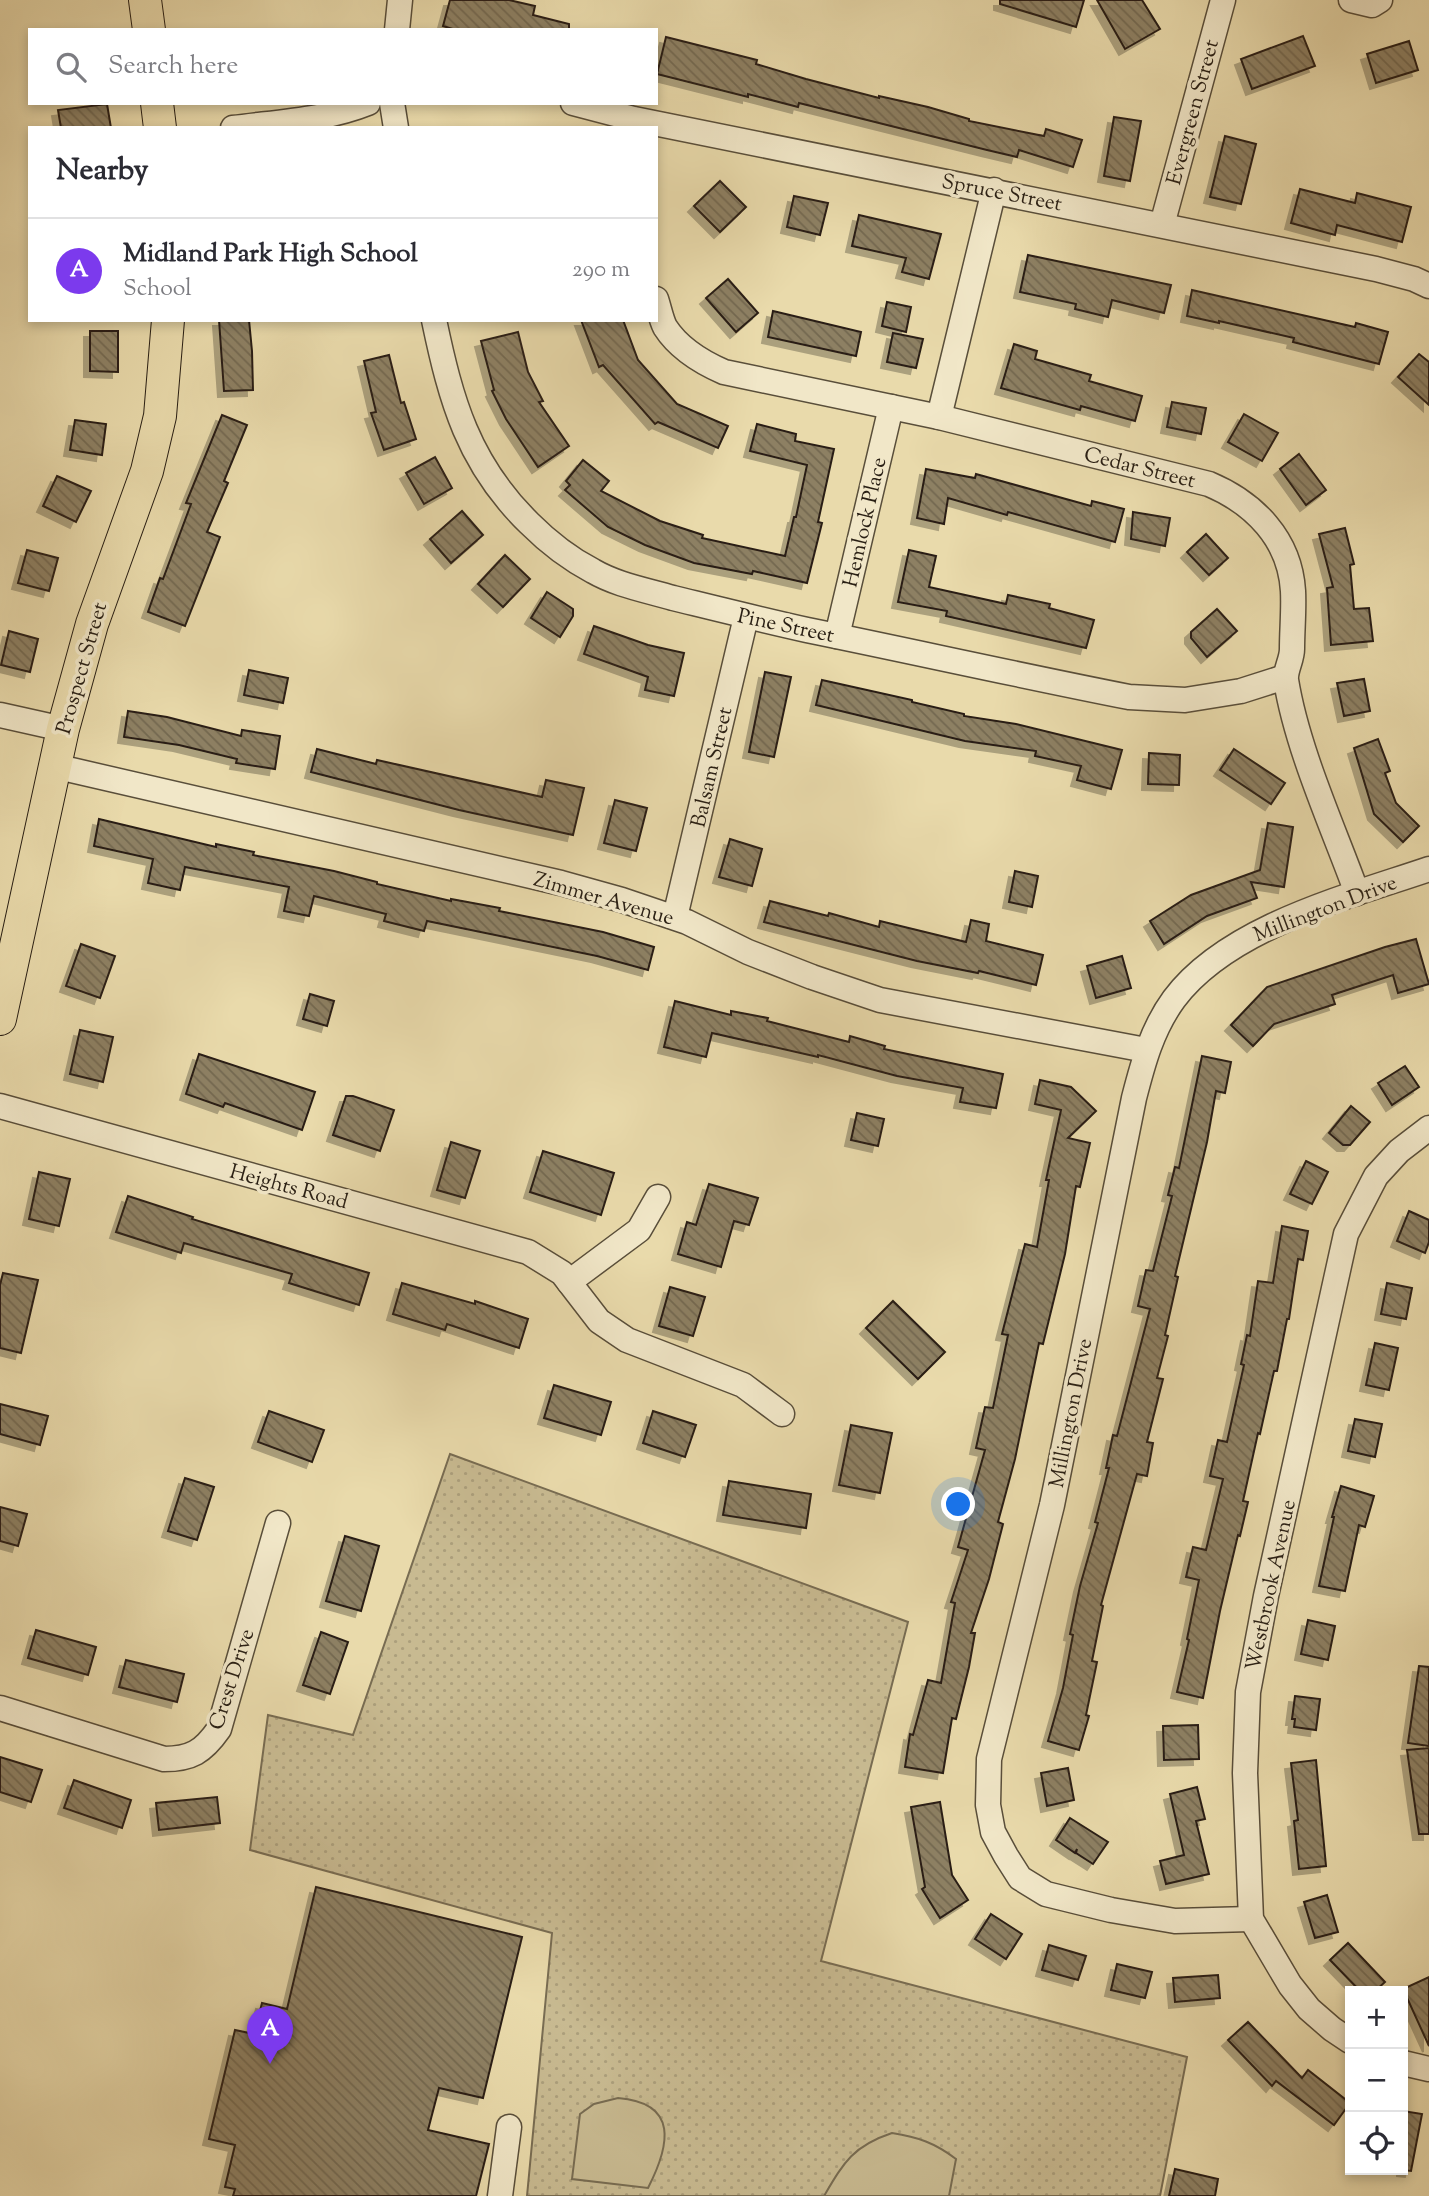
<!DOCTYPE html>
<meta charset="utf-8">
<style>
body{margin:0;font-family:"Sorts Mill Goudy",serif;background:#f2f2f3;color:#2b2b33}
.controls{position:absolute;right:21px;bottom:21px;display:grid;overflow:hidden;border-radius:0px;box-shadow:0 4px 10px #0003}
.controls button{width:63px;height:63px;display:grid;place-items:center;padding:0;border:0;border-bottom:2px solid #e1e1e2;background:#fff;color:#2b2b33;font:35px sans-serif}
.you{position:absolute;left:959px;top:1505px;width:24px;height:24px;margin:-18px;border:5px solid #fff;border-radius:50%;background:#1a73e8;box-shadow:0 0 0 10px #1a73e833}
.badge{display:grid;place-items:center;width:46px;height:46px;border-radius:50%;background:#7c3aed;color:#fff;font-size:23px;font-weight:700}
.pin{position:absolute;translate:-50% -58px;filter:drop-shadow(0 2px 4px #0008)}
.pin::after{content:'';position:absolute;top:37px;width:24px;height:21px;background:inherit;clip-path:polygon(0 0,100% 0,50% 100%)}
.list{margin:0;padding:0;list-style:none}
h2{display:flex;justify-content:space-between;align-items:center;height:91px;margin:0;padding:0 28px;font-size:30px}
h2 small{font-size:23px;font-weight:400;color:#7c7c81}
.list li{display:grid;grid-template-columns:46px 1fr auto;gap:21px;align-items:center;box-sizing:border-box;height:105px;padding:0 28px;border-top:2px solid #e1e1e2}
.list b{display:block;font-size:26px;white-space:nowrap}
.list p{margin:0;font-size:23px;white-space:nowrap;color:#7c7c81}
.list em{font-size:23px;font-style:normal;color:#7c7c81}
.icon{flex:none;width:38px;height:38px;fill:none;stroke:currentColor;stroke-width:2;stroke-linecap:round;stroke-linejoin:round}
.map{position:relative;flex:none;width:1429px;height:2196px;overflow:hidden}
.search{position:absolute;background:#fff;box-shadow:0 4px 10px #0003;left:28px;top:28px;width:630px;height:77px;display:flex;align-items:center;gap:18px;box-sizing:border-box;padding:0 24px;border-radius:0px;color:#7c7c81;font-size:26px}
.panel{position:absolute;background:#fff;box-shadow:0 4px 10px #0003;left:28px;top:126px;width:630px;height:196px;border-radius:0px}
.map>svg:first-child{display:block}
.grass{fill:url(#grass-dots);stroke:#786c52;stroke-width:2}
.pitch{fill:#c8ba91;stroke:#786c52;stroke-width:2}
.building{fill:url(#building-back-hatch);stroke:#291f14;stroke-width:2;filter:url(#shadow)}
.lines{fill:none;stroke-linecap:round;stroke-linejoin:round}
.minor-casing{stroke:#594e3a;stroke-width:27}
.major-casing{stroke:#291f14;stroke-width:34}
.minor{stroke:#f1e7c8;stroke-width:24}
.major{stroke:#e9daab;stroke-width:32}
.labels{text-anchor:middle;stroke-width:7;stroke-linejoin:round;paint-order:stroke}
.street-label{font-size:21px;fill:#291f14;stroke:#f1e7c8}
</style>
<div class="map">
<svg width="1429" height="2196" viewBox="0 0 1429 2196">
<defs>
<pattern id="grass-dots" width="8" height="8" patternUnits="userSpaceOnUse" patternTransform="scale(1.75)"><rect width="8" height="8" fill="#c8ba91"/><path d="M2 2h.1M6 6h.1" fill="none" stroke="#ac9f7c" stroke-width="1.8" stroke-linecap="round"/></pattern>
<pattern id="building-back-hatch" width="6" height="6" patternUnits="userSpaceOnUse" patternTransform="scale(1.75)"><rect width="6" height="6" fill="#8d8063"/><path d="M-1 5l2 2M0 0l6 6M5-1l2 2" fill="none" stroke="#736850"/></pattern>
<filter id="shadow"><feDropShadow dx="-6" dy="6" stdDeviation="0" flood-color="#0004"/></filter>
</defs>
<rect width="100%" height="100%" fill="#e9daab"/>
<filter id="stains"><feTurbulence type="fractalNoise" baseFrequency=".00286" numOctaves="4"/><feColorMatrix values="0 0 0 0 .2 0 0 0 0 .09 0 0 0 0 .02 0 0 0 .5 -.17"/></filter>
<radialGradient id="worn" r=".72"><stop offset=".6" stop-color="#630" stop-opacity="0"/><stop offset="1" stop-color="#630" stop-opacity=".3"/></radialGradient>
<path class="grass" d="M450,1454l458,168 -87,339 366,96 -27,139h-633l25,-263 -302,-83 18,-135 85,20z"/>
<g class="pitch">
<path d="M618,2098c61,5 52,47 30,90l-76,-9 8,-65 14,-10z"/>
<path d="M892,2133c26,4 43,10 64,26l-7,37h-125c20,-34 29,-50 68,-63z"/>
</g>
<g class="building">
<path d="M450,0h59l26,6 -2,9 36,9v6h-113l-13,-4z"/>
<path d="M1000,0h84l-8,27 -76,-23z"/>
<path d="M1097,0h45l18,29 -35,20z"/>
<path d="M1303,36l12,30 -63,23 -11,-30z"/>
<path d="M666,37l91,23 -1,4 50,15 73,19v-2l49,11 41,12v2l75,15 2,-7 36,11 -9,27 -54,-17 -2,7 -30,-7 -188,-47 -1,4 -50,-13v3l-91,-23z"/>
<path d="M1409,41l9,29 -42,13 -9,-29z"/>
<path d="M107,104l4,24h-50l-3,-18z"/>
<path d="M1114,117l27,4 -11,60 -26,-5z"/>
<path d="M1225,136l31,8 -15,60 -31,-7z"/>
<path d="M720,181l26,26 -26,25 -26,-26z"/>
<path d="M1300,189l55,14 2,-10 54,14 -9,35 -65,-17 -2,10 -44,-12z"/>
<path d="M794,196l34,7 -8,32 -33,-8z"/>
<path d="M859,215l82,19 -12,45 -27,-7 4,-14 -54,-12z"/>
<path d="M1028,255l143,30 -7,28 -52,-13 -4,17 -33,-8 1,-5 -56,-12z"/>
<path d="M728,279l30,34 -22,19 -30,-34z"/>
<path d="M1192,290l163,37 1,-4 32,9 -9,32 -86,-22 1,-4 -75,-17v2l-32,-7z"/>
<path d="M887,302l24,5 -5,25 -24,-6z"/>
<path d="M773,311l88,21 -5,24 -88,-19z"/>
<path d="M219,320h30l3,31 1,39 -29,1z"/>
<path d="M581,320h42l15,40 39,44 51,22 -10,22 -60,-26 -3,2 -52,-59 -4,2z"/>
<path d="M90,331h28v41l-28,-1z"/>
<path d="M518,332l10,40 15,29 -4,1 30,44 -31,21 -32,-48 -14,-28 2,-1 -13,-49z"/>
<path d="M893,333l30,6 -7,29 -29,-6z"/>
<path d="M1014,344l23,7 -2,8 56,16 -2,6 53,15 -7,25 -54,-15 -1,4 -79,-22z"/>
<path d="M1419,354l10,8v43l-31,-28z"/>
<path d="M389,355l12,48 3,-1 12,37 -32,11 -13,-37 5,-1 -12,-51z"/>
<path d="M1172,402l34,6 -5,26 -34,-7z"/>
<path d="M1244,414l34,19 -16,28 -34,-19z"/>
<path d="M222,415l25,10 -23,56 4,2 -21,49 13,5 -35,89 -37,-14 12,-34 3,1 28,-75 -5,-1z"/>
<path d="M75,420l31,4 -4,31 -32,-5z"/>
<path d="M757,424l39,10 -1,7 39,8 -16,73 4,1 -15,60 -54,-12 -1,3 -58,-11 -49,-18 -37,-18 -43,-37 5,-5 -4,-4 17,-21 26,21 -8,10 59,30 43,14 -1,3 83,18 9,-39h2l11,-52 -57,-14z"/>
<path d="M1299,454l27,36 -20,15 -26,-36z"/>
<path d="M435,457l17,31 -28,16 -18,-31z"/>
<path d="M926,469l49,9 1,-4 115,32 1,-5 32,8 -9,33 -107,-30 -1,3 -59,-17 -4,26 -27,-6z"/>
<path d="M57,476l34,15 -15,31 -33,-16z"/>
<path d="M462,511l21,24 -32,28 -21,-24z"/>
<path d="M1133,512l37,6 -5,28 -34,-7z"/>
<path d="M1345,528l9,36 -4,1 4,44 15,-1 4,33 -42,4 -4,-57 6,-1 -14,-53z"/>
<path d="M1206,534l22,24 -19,17 -22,-23z"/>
<path d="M27,550l31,8 -9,33 -31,-8z"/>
<path d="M909,550l27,6 -7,31 77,17 2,-9 42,9 -1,4 45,12 -8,28 -140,-32 1,-5 -49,-9z"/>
<path d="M505,555l25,24 -27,28 -25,-23z"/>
<path d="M547,592l26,17v7l-13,21 -29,-19z"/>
<path d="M1217,609l20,22 -30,26 -16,-19v-6z"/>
<path d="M594,626l54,19 36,8 -10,43 -29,-6 3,-13 -64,-23z"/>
<path d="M9,631l29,8 -8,33 -29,-7z"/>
<path d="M249,670l39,8 -5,25 -39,-8z"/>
<path d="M765,672l26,5 -17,80 -25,-5z"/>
<path d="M1364,679l6,32 -26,5 -7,-33z"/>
<path d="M822,680l90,20v2l52,12v2l52,8 106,26 -11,39 -34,-9 4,-14 -46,-10 1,-5 -71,-10 -149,-36z"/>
<path d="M128,711l39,6 74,19 1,-6 38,6 -5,33 -39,-6 1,-4 -58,-14 -55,-8z"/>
<path d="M1378,739l12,32 -5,2 11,30 23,23 -16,16 -29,-28 -20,-66z"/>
<path d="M317,749l59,15 1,-4 165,37 4,-17 38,8 -11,47 -114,-25 -148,-38z"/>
<path d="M1234,749l51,34 -14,21 -51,-34z"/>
<path d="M1149,753l31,2 -1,30 -31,-1z"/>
<path d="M615,800l32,8 -11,43 -32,-8z"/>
<path d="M99,819l117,28v-3l38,8 -1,3 81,16 43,11v2l74,17v-2l49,9 -1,3 104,21 51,15 -6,23 -51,-14 -170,-35 -3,10 -40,-10 2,-7 -72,-18 -5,20 -25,-5 5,-24 -104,-20 -5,23 -32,-7 5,-24 -59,-13z"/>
<path d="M1268,823l25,4 -9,60 -33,-5 6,16 -50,18 -43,28 -14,-23 41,-26 69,-25z"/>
<path d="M730,839l32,10 -10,37 -33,-9z"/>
<path d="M1015,871l23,5 -6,31 -23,-5z"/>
<path d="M770,901l58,15 1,-3 50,14 1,-6 86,21 5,-22 18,4 -3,17 57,14 -7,30 -57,-14 -1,2 -61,-12 -153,-39z"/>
<path d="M1416,939l13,45 -31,9 -5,-18 -61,20 3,9 -61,20 -21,22 -22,-21 36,-38 118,-40z"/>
<path d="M81,944l34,12 -15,42 -34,-12z"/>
<path d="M1122,956l9,32 -35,10 -9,-32z"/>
<path d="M310,994l24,7 -7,25 -24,-7z"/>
<path d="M675,1001l56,14v-4l37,7 -1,3 82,21 1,-6 35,10 -1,3 119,25 -7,34 -36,-6 3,-14 -66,-12 -79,-21v2l-106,-24 -6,24 -42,-10z"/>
<path d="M80,1030l33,7 -10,45 -33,-8z"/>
<path d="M199,1054l116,38 -13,38 -77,-27 -2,4 -37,-13z"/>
<path d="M1202,1056l29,6 -6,31 -9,-2 -9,51 -32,134 3,1 -13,58 3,1 -11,42 6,1 -16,63 6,1 -6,33 -10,-2 -36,131 2,1 -11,55 5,1 -11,53 3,1 -10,34 -31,-9 15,-53 10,-53 -3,-1 10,-48 18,-63 -3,-1 14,-54h-3l7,-33 4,1 33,-127 -12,-3 8,-36 7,1 19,-75 -4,-1 7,-28 4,1z"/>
<path d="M1405,1066l14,21 -27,18 -14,-22z"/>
<path d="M1040,1080l31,7 25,24 -28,27 22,5 -10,44 -4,-1 -11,68 -22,90 -4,-1 -24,116 -17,63 5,2 -14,55 -18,54h4l-6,34 -13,52 -4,-1 -9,55 -38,-6 5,-33 3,1 15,-55 13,3 14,-80 -4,-1 17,-52 -10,-3 27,-97 -9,-2 9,-41 8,1 15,-73 -6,-1 23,-90 12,3 12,-67h-3l15,-70 -26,-6z"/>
<path d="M346,1096h7l41,14 -14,41 -47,-16z"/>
<path d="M1351,1106l19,16 -20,23h-7l-14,-12z"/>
<path d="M857,1113l27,6 -6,27 -27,-6z"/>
<path d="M451,1142l29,9 -15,47 -28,-8z"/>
<path d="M543,1151l71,22 -13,42 -71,-23z"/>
<path d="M1306,1161l22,11 -16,32 -22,-10z"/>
<path d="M39,1172l31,7 -11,47 -30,-7z"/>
<path d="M709,1184l49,14 -9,27 -15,-4 -13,46 -43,-13 9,-32 9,3z"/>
<path d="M128,1196l65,21 -1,2 177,54 -10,32 -70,-22 3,-9 -108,-31 -3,10 -65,-21z"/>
<path d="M1409,1211l20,9v22l-4,11 -28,-12z"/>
<path d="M1282,1226l26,5 -5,29 -5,-1 -9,60h-2l-10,52h-3l-14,63 -2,-1 -15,68 5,1 -8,34 -2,-1 -18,76 -17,87 -26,-6 12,-52 -2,-1 12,-59 -13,-3 7,-30 13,3 17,-71 -13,-3 8,-36 9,2 17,-77 -3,-1 6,-29 3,1 8,-55 15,2z"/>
<path d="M3,1273l35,7 -17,73 -21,-5v-63z"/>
<path d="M402,1283l73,21v-3l53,18 -9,29 -72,-24 -2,6 -52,-16z"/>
<path d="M1387,1283l25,5 -6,31 -25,-5z"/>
<path d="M670,1287l35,10 -12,39 -34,-10z"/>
<path d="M893,1301l52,51 -27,27 -52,-51z"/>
<path d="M1375,1343l23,5 -9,42 -23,-5z"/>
<path d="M554,1385l57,17 -10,33 -57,-17z"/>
<path d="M0,1404l48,12 -8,29 -40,-11z"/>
<path d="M269,1411l55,19 -12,32 -54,-20z"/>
<path d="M653,1411l43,14 -11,32 -42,-14z"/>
<path d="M1355,1419l27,5 -7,33 -27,-6z"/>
<path d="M851,1425l41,8 -12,60 -41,-8z"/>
<path d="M185,1478l29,9 -17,53 -29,-9z"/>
<path d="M729,1481l82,13 -5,34 -83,-13z"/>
<path d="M1341,1486l33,10 -9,31 -6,-2 -14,66 -26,-5 15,-69h-2z"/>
<path d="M0,1507l27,7 -9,32 -18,-5z"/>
<path d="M345,1536l34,10 -18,65 -35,-10z"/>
<path d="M1308,1620l27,6 -7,34 -27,-6z"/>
<path d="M36,1630l60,17 -8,28 -60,-17z"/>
<path d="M321,1632l27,10 -18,52 -27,-9z"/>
<path d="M126,1660l58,14 -7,28 -58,-15z"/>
<path d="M1419,1666l10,1v79l-21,-3z"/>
<path d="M1295,1696l25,3 -4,31 -22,-3 1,-8h-3z"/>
<path d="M1198,1725l1,34 -35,1 -1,-34z"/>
<path d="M1429,1748v86h-10l-12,-84z"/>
<path d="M0,1757l42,13 -11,32 -31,-10z"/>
<path d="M1316,1760l10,106 -27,3 -5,-48 4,-1 -7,-57z"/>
<path d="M1068,1768l6,32 -27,6 -6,-33z"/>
<path d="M74,1780l57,20 -9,28 -58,-20z"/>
<path d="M1197,1787l8,32 -9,2 13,53 -43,10 -6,-23 24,-6 -14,-61z"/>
<path d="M217,1797l3,26 -61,7 -3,-27z"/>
<path d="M940,1802l12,73 16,25 -28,18 -18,-29 3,-2 -14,-80z"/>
<path d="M1070,1818l38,24 -15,22 -17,-11 1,-4 -2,4 -19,-13z"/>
<path d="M316,1887l206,50 -39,161 -44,-10 -11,42 61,14 -13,52h-243l2,-7 -10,-2 10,-42 -26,-6 26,-109 19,4 8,-31 25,6z"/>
<path d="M1327,1895l11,37 -23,6 -11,-36z"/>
<path d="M991,1914l31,20 -16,25 -31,-20z"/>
<path d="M1348,1943l37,39 -10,9h-15l-30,-31z"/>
<path d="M1049,1945l37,11 -8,24 -36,-10z"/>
<path d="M1117,1964l35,8 -7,26 -34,-8z"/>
<path d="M1218,1975l2,23 -45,4 -2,-24z"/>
<path d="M1429,1977v69l-26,-57z"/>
<path d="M1248,2022l54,56 6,-8 42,33 -16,22 -58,-44 -4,5 -44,-46z"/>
<path d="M1403,2111l19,3 -11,57 -8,-1z"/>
<path d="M1175,2169l43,10 -3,17h-46z"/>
</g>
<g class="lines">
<defs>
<g id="minor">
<path d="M1351,0l21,5 8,-5"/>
<path d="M397,30l3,-30"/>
<path d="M392,103l4,25"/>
<path d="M573,103l61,16 742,150 38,10 15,7"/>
<path d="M233,128c45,-6 93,-8 135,-25"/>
<path d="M1162,225l61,-225"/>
<path d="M656,299c3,9 5,20 9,28 14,22 36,35 59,45l215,45 270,67c45,19 81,55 84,107 1,19 -1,39 -1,58 0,11 -7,21 -6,31 11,69 47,147 71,213"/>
<path d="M434,320c17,81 34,143 95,203 19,19 41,36 64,48 24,14 53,19 80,27 45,11 89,22 134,32 108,22 215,46 322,67l56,3 56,-9 44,-14"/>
<path d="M939,417l55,-227"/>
<path d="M837,636l54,-229"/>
<path d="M0,715l63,14"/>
<path d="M54,766l507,117 61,17 65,22 61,30 64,25 68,23 266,50"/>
<path d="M675,917l71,-300"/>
<path d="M0,1106l528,146 34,21 37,48 28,19 116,45 39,29"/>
<path d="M569,1282l70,-52 19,-33"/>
<path d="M0,1708l164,51c27,0 39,-7 55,-30l59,-206"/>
<path d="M1251,1919l-76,2 -64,-11 -65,-16 -26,-16 -14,-22 -13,-24 -5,-27 1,-46 63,-254 82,-407c9,-35 18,-69 40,-99 54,-72 173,-102 255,-130"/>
<path d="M1350,2041l-18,-12 -23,-20 -19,-24 -39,-66 -6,-146 3,-81 18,-96 80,-362 30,-58 23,-25 30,-23"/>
<path d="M1403,2063l26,6"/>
<path d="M500,2196l9,-69"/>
</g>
<g id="major">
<path d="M145,0l4,30"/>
<path d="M157,103l3,25"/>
<path d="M0,1019l63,-290 29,-105 55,-153 13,-55 8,-96"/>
</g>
</defs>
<use href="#minor" class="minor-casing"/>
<use href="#major" class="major-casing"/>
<use href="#minor" class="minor"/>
<use href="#major" class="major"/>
</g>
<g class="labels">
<g class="street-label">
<text transform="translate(1192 112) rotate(-75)" y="7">Evergreen Street</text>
<text transform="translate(1002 192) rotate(11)" y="7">Spruce Street</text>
<text transform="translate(1140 467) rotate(14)" y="7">Cedar Street</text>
<text transform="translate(864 522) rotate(-77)" y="7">Hemlock Place</text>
<text transform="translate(786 625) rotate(12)" y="7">Pine Street</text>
<text transform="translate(81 668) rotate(-74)" y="7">Prospect Street</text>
<text transform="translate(711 767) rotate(-77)" y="7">Balsam Street</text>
<text transform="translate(604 898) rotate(16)" y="7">Zimmer Avenue</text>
<text transform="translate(1325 908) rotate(-21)" y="7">Millington Drive</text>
<text transform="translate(289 1186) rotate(15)" y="7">Heights Road</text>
<text transform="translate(1070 1413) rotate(-79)" y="7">Millington Drive</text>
<text transform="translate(1270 1585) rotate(-78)" y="7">Westbrook Avenue</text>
<text transform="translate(231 1679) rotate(-72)" y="7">Crest Drive</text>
</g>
</g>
<rect width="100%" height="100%" filter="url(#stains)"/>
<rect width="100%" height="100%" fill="url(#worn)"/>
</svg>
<div class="controls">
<button>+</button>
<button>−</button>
<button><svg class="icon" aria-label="locate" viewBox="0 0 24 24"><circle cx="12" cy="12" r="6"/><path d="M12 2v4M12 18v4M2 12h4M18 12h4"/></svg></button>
</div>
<div class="you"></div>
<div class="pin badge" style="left:270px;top:2064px">A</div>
<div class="search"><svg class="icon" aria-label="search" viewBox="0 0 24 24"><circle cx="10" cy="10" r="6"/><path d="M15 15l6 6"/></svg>Search here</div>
<section class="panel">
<h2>Nearby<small></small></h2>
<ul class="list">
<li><span class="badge">A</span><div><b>Midland Park High School</b><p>School</p></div><em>290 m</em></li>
</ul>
</section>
</div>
